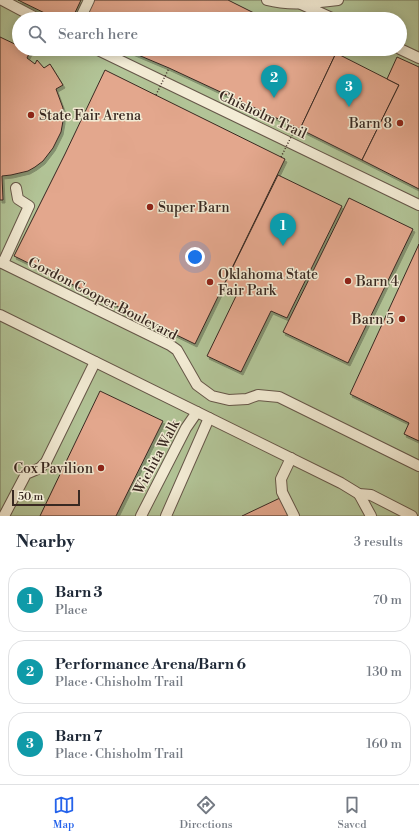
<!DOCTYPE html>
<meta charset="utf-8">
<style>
body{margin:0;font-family:"Libre Bodoni",serif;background:#f6f6f7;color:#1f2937}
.scale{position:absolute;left:12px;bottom:10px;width:68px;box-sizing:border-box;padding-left:4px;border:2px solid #392922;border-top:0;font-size:11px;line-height:14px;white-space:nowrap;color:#392922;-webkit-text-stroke:3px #f3ecd5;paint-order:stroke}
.you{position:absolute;left:195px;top:257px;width:14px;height:14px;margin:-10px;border:3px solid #fff;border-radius:50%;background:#1a73e8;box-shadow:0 0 0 6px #1a73e833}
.badge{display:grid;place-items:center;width:26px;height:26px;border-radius:50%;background:#2563eb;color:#fff;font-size:13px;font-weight:700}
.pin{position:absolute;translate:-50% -33px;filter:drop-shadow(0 1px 2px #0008)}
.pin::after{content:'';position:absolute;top:21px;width:14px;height:12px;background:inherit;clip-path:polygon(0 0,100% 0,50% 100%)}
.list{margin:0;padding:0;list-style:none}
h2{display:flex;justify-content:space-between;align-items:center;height:52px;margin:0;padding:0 16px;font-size:17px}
h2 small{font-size:13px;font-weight:400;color:#747a83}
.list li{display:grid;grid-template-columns:26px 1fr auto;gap:12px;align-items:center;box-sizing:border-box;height:64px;margin:0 8px 8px;padding:0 8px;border:1px solid #e0e1e3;border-radius:16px}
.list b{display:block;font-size:15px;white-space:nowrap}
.list p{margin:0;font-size:13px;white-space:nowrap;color:#747a83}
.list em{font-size:13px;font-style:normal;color:#747a83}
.icon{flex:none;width:22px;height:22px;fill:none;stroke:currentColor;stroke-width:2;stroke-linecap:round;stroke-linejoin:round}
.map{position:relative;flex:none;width:419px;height:516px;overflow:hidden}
.search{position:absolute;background:#fff;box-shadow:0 2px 10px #0003;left:12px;right:12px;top:12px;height:44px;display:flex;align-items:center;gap:10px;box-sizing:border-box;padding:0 14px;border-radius:22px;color:#747a83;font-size:15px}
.sheet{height:268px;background:#fff}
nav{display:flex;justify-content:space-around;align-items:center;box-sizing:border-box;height:56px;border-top:1px solid #e0e1e3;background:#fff;font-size:11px;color:#747a83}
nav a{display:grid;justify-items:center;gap:2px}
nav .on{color:#2563eb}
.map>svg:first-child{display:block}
.green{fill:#b2c497;stroke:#76765c;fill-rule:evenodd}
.building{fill:#e3a78d;stroke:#392922;filter:url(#shadow)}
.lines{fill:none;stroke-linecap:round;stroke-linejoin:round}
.minor-casing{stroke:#665749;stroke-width:12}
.minor{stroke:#f3ecd5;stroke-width:10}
.path-bridge{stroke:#392922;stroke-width:1.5;stroke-dasharray:1 2;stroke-linecap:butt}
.poi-dot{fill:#8f2418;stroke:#f3ecd5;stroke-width:1.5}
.labels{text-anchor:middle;stroke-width:3;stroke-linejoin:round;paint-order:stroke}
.street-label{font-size:14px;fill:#392922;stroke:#f3ecd5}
.poi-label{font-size:14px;fill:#392922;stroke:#f3ecd5;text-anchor:start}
</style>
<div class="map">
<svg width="419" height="516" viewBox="0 0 419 516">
<defs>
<filter id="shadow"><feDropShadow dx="2" dy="3" stdDeviation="0" flood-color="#0004"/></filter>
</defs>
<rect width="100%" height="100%" fill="#ede2bf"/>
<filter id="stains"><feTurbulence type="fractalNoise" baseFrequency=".005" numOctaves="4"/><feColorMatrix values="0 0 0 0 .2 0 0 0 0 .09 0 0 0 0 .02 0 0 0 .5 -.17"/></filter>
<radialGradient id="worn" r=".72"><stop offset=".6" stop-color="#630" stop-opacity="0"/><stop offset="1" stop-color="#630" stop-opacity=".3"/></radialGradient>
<path class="green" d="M0,0h419v516h-419zM19,19h381v30h-381z"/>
<g class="building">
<path d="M18,0h63l-9,19h-15z"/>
<path d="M94,0h134l38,19h-181z"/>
<path d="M0,37l19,9v3h5l6,3 -3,6 8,6 2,-4 7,8 6,-4 13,21 -7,4 7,19v13l-2,11 -8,16 -10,13 -8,6 -7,4 -17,4 -9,1 1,24h-3z"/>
<path d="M124,49h203l9,4 -36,76 -131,-61z"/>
<path d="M336,53l63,32 -37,75 -62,-31z"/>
<path d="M397,57l22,10v122l-57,-29 37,-75 -12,-6z"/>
<path d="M105,70l180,89 -90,185 -181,-88 51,-102z"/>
<path d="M278,175l64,31 -55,112 -16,-7 -30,61 -34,-16 31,-64 -14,-7z"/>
<path d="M349,198l64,31 -65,134 -65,-31z"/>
<path d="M419,244v197l-15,-7 5,-11 -59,-29z"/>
<path d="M100,391l63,30 -47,95h-76z"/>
<path d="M280,498l8,18h-46z"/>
</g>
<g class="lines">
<defs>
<g id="minor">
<path d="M2,0l36,19"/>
<path d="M267,0c22,6 48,3 71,0"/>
<path d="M301,4l33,15"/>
<path d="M80,19l9,-19"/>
<path d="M96,49l323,156"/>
<path d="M400,49l19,9"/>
<path d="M0,262l170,83 7,5 20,35 15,11 17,4 18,-1 11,-4 21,2 140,69"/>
<path d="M3,263l26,-57 -11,-7 -2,-11"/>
<path d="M0,315l341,168 18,11 12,1 41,21"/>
<path d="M291,458l-10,21 1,13 12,24"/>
<path d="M359,494l12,22"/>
<path d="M4,516l22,-42 14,-6 6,-6 49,-100"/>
<path d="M141,516l45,-88 11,-16"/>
<path d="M166,516l43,-98"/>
</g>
</defs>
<use href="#minor" class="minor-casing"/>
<use href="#minor" class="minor"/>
<g class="path-bridge">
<path d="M156,95l13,-27"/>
<path d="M281,157l15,-30"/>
</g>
</g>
<g class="poi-dot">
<circle cx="31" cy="115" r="4"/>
<circle cx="400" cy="123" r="4"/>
<circle cx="150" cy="207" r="4"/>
<circle cx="348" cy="281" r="4"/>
<circle cx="210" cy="282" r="4"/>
<circle cx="402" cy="319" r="4"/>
<circle cx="101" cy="468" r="4"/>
</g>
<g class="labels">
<g class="street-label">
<text transform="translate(263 114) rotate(25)" y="5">Chisholm Trail</text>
<text transform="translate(103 298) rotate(27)" y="5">Gordon Cooper Boulevard</text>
<text transform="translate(156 457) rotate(-62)" y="5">Wichita Walk</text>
</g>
<g class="poi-label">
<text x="39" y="120">State Fair Arena</text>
<text x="392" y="128" text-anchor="end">Barn 8</text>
<text x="158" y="212">Super Barn</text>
<text x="218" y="279">Oklahoma State<tspan x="218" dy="16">Fair Park</tspan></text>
<text x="356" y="286">Barn 4</text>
<text x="394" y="324" text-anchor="end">Barn 5</text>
<text x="93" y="473" text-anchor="end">Cox Pavilion</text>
</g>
</g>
<rect width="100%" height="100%" filter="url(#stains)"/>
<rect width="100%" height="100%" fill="url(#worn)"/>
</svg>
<div class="scale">50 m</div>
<div class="you"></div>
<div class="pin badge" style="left:283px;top:246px;background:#0f9aa8">1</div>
<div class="pin badge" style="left:274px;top:98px;background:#0f9aa8">2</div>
<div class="pin badge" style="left:349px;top:107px;background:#0f9aa8">3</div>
<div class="search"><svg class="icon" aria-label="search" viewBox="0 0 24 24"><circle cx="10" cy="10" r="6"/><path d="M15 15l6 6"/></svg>Search here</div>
</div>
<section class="sheet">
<h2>Nearby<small>3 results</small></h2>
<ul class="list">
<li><span class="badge" style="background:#0f9aa8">1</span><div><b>Barn 3</b><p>Place</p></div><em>70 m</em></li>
<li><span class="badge" style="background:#0f9aa8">2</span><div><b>Performance Arena/Barn 6</b><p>Place · Chisholm Trail</p></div><em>130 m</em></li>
<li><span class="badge" style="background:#0f9aa8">3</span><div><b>Barn 7</b><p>Place · Chisholm Trail</p></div><em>160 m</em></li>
</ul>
</section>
<nav>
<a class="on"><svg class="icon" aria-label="map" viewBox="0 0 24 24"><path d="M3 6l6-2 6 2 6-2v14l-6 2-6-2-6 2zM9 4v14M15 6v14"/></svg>Map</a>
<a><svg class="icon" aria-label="directions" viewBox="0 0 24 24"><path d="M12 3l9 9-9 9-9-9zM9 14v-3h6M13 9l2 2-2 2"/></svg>Directions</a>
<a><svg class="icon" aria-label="saved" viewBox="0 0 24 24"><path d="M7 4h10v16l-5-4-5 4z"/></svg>Saved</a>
</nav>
